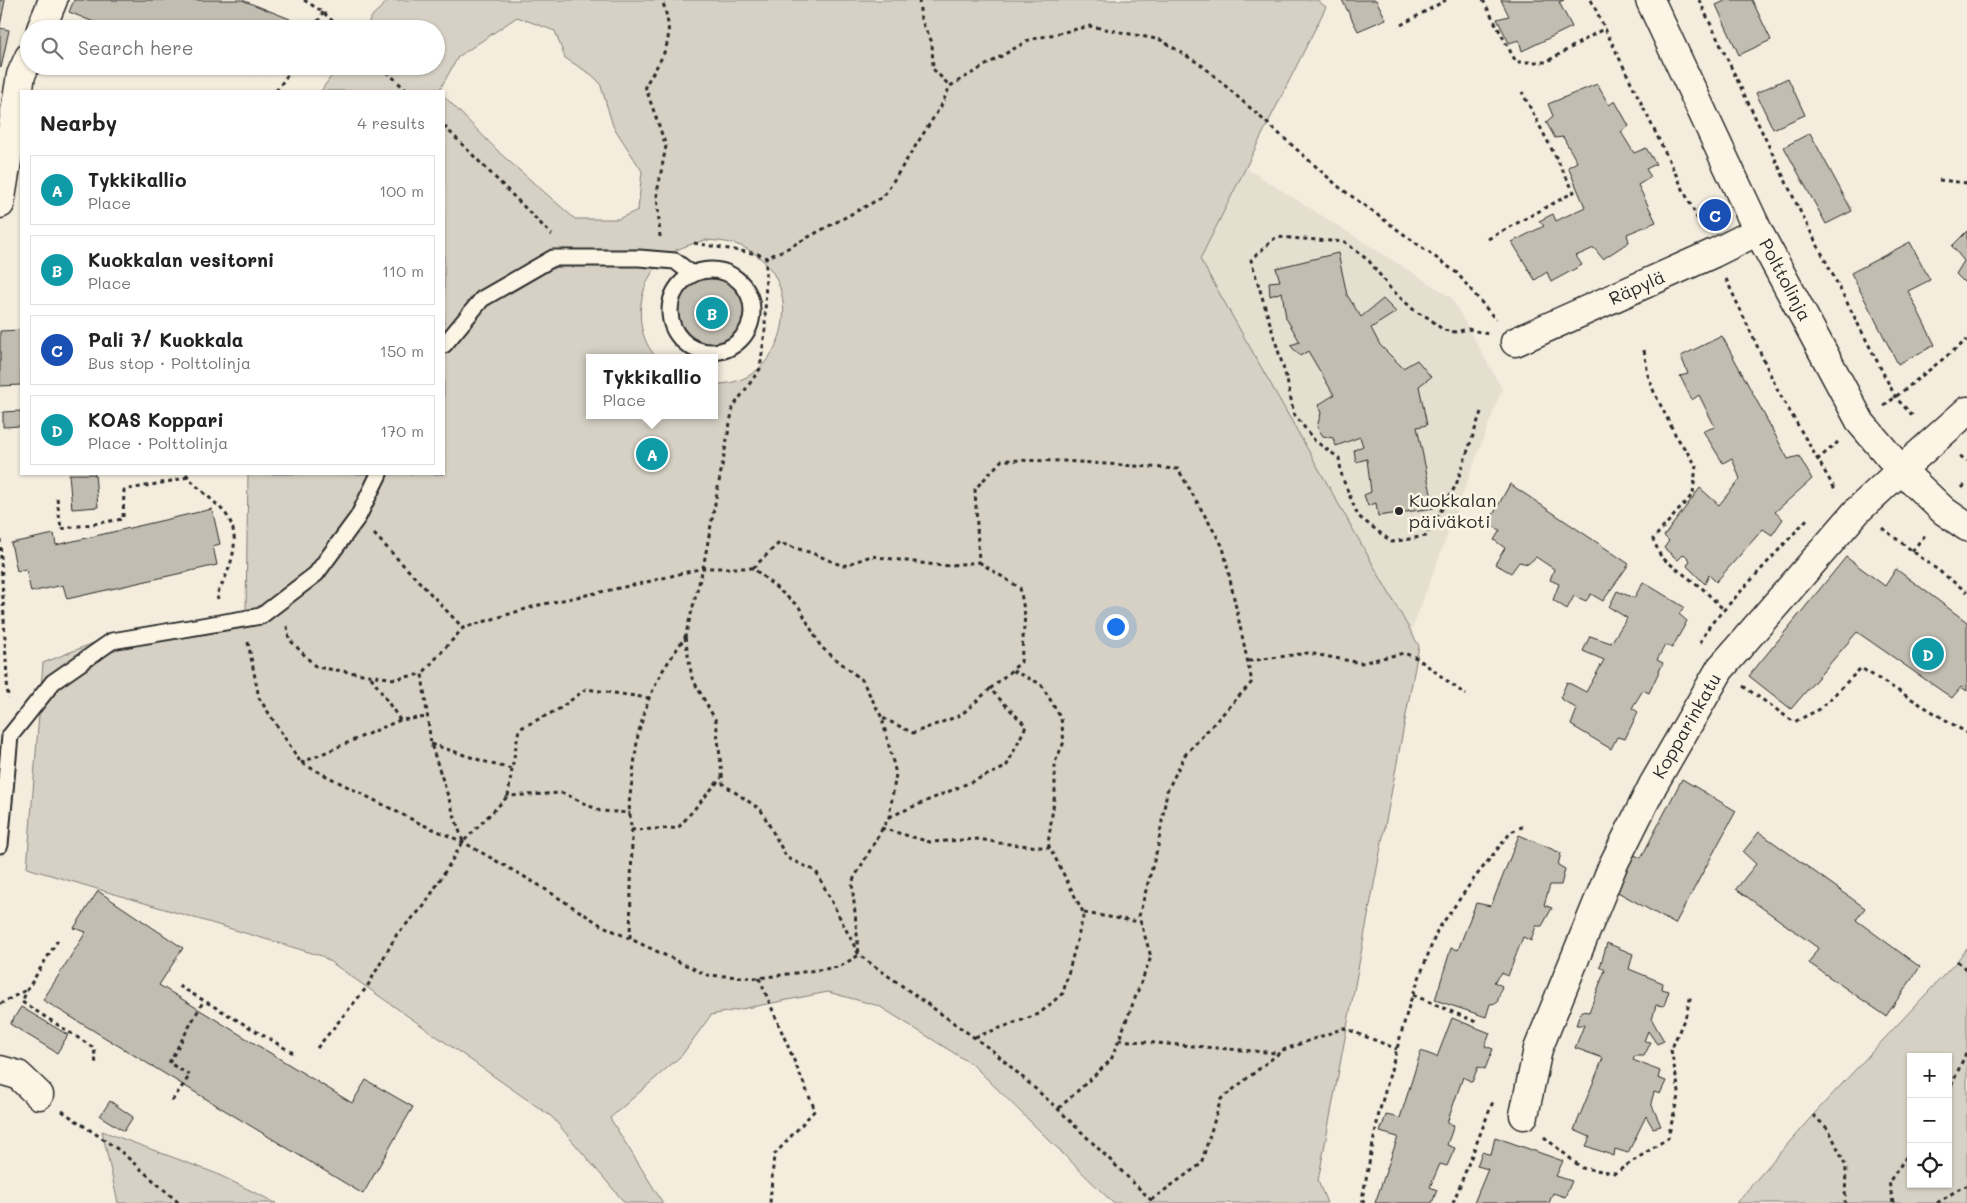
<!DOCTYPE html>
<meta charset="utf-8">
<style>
body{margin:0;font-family:Mali,sans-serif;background:#f2f2f2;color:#222}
.controls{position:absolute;right:15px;bottom:15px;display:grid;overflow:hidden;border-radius:0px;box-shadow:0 1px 4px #0004}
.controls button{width:45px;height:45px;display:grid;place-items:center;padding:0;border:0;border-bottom:1px solid #e0e0e0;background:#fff;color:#222;font:25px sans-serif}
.you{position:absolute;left:1115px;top:626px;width:18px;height:18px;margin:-12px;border:4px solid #fff;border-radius:50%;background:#1a73e8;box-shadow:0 0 0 8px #1a73e833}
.badge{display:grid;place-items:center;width:32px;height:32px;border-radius:50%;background:#0f766e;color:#fff;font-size:16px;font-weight:700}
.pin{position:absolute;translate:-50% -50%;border:2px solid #fff;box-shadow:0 1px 5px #0006}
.popup{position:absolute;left:586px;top:354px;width:132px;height:65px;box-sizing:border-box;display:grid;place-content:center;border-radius:0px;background:#fff;filter:drop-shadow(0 1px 4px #0005);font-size:16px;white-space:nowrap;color:#767676}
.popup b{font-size:19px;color:#222}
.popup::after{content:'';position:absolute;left:50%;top:100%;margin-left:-10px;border:10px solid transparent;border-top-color:#fff}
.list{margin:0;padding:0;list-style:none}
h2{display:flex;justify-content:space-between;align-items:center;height:65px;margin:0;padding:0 20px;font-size:21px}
h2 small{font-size:16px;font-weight:400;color:#767676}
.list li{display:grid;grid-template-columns:32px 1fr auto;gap:15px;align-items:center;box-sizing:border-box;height:70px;margin:0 10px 10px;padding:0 10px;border:1px solid #e0e0e0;border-radius:0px}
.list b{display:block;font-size:19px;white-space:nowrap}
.list p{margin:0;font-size:16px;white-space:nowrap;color:#767676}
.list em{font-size:16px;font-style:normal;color:#767676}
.icon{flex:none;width:28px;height:28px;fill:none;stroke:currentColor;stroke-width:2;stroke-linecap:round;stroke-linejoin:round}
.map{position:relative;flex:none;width:1967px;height:1203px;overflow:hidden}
.search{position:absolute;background:#fff;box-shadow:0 1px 4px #0004;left:20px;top:20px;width:425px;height:55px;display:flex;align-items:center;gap:12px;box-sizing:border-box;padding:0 18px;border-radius:28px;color:#767676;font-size:19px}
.panel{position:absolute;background:#fff;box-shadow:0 1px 4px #0004;left:20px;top:90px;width:425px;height:385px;border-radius:0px}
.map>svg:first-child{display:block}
.built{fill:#e5dfd0}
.green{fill:#d6d1c4;stroke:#807e78;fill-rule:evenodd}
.building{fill:#c2bdb1;stroke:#2b2b2b}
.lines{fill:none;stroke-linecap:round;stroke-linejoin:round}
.lane-casing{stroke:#2b2b2b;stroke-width:19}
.street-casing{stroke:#2b2b2b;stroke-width:31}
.path{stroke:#2b2b2b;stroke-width:3;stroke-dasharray:4 4;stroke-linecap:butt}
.lane{stroke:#fcf5e5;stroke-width:15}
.street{stroke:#fcf5e5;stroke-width:28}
.poi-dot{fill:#2b2b2b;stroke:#fcf5e5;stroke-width:2}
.labels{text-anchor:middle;stroke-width:5;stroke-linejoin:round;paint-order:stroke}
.street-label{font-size:18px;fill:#2b2b2b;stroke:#fcf5e5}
.poi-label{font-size:18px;fill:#2b2b2b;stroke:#fcf5e5;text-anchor:start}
</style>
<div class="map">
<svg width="1967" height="1203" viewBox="0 0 1967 1203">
<rect width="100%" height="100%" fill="#f4edde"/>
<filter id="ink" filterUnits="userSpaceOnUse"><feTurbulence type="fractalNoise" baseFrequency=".02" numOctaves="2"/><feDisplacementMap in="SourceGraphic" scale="10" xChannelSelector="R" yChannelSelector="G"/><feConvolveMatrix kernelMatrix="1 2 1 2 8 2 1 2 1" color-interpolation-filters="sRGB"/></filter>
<g filter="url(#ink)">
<path class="built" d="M1246,168l205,129 51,92 -91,243 -211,-373z"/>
<g class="green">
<path d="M389,0h928l9,7 -126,252 219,387 -101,535 9,22h-214l-140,-138 -94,-59 -51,-14 -117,23 -29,40 -72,63 53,85h-38l-73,-86 -230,-161 -295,-88 16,-205 83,-33 120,-20 2,-136h196v-378l58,59 73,64h43l20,-9 4,-39 -29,-45 -13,-43 -8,-8 -27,-17 -10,-27 -38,-14 -59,40 -19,34h-118l17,-25h98v-37h-72l9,-14zM705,240c16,1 33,2 47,12 57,36 32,134 -37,132l-1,31h-124v-57h67c-25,-26 -20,-71 3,-96 12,-13 29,-17 45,-22z"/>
<path d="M1967,948v255h-231l77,-88 144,-154zM1911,1057h37v127h-37z"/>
<path d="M102,1131l113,42 61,30h-158z"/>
</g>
<g class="building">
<path d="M0,0h5l-5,26z"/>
<path d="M74,0h168l48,19 -4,10h-161l-12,-5 -2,5 -42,-17z"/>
<path d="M1342,0h34l10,19 -28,12z"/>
<path d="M1501,0h63l-5,2 13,25 -50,24 -3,-11 -10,3 -12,-24 12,-3z"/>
<path d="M1727,0h25l19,40 -32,15 -23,-50z"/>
<path d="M0,28l9,2 -8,38 -1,-1z"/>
<path d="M233,66h38l-3,8 -12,-6 -3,6z"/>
<path d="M1788,78l17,37 -32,14 -17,-36z"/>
<path d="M1597,84l12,21 6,-4 14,25 -8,6 13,21 12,-5 10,16 -10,5 5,8 -13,8 18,37 -29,12 2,8 -26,17 -9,-11 -18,8 6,9 -31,17 -4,-10 -12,8 -23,-38 32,-16 -5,-5 14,-7 3,7 29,-14 -17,-40 9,-5 -14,-25 -8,1 -9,-16 7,-6 -5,-12z"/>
<path d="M1810,133l42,78 -26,13 -42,-77z"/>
<path d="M1967,231v54l-11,-11 8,-13 -12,-15z"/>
<path d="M1910,242l20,38 -22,11 27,54 -37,19 -47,-91z"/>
<path d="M1338,253l9,42 14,22 22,-18 13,13 -25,16 9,17 23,23 14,-8 14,17 -12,9 8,39 -10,2 17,81 -56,8 -2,-13 -8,3 -4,-11 7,-3 -4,-33 -11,3 -2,-12 9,-4 -3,-9 -24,9 -3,-8 -10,-2 -6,-9 4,-14 -3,-8 16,-10 -26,-44 -8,5 -10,-11 10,-3 -14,-24 -4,-26 -12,4 -1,-14 11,-1 -4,-13z"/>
<circle cx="712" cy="311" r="34"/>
<path d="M21,330v55l-21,1v-55z"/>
<path d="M1722,336l66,123 11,-3 13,23 -37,33 8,7 -11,16 -9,-6 -47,53 -7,-7 -4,9 -18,-18 3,-6 -6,-6 -6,6 -14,-12 5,-7 -5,-5 36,-48 19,17 21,-26 -8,-21 -9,5 -20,-32 12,-4 -16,-32 -7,5 -12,-24 8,-2 -7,-18z"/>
<path d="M21,411v15l-18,1v-15z"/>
<path d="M69,474h26l3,33 -26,2z"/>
<path d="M1510,484l119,80 -26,37 -12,-7 -5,7 -12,-5 -7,13 -14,-9 6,-16 -9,-4 4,-11 -18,-12 -8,7 -9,-2 -8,11 -16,-9 10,-16 -11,-8 6,-10 -12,-6z"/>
<path d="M212,509l8,35 -7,2 4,19 -150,34 -4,-14 -32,7 -5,-23 -9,2 -6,-28 43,-9 2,11z"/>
<path d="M1846,557l39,29 11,-17 71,53v69l-6,-4 -9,11 -95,-66 -66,77 -42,-33z"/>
<path d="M1643,582l41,25 -5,7 8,7 -15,27 -7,-3 -8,15 6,3 -14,30 -6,-3 -11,18 6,4 -13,27 -8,-2 -6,12 -40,-24 6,-16 -17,-11 7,-16 19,10 18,-32 -21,-9 7,-15 21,7 16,-25 -18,-11 8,-16 17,7z"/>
<path d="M1682,779l54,32 -61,113 -59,-33 16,-37 9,4z"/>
<path d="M1759,832l106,76 -9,12 64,47 -34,49 -77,-53 9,-15 -82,-59 20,-25 -13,-12z"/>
<path d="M1519,835l42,18 -3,12 7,4 -4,16h-11l-6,20 8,3 -10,18h-6l-5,15 -8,-4 -15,39 -6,-3 -8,9 8,4 -5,17 -7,1 -4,13 -51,-17 16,-52 7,2 18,-47 15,3z"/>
<path d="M98,891l85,57 -24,37 193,118 14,-23 47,27 -50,87 -320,-194 43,-68 -12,-4z"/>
<path d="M1607,943l26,11 -4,15 34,14 -1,6 7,2 -5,15 -8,-1 -4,15 12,21 -7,3 -9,-13 -4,10 7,1 -7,14h-9l-2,4 27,11 -2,7 8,3 -6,13 -6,-2 -3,11 10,23 -8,2 -7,-12 -18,37 -13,-4 -1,7 -28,-10 4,-9 -16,-7 29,-72 -28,-10 9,-23h-8l5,-14 8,1 16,-42 -5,-3z"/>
<path d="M21,1007l47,28 -11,18 -47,-29z"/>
<path d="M1452,1018l38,15 -5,13 8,3 -8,20 -7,-2 -6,15 -9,-5 -16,46 7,2 -7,20 8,3 -8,18 -7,-2 -10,23 7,3 -5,13h-57l23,-66 -18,-5 6,-17 14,3 21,-67 16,6z"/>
<path d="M110,1101l23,16 -9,14 -24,-15z"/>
<path d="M1495,1137l68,24 -7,15 16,5 -7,16 -12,-4 -4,10h-75l14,-34 -11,-3 5,-14 9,3z"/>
</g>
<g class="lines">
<defs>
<g id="lane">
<circle cx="711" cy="311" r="41"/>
<path d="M444,345l38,-46 71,-41h86l36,3 17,13"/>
<path d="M0,845l10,-109 43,-54 59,-41 149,-25 55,-42 42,-57 21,-43"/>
</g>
<g id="street">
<path d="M1650,0l108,231 103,192 40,47 43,41 23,16"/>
<path d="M41,29l12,-29"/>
<path d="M0,204l21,-129 8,-18"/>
<path d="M1515,342l199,-89 44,-22"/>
<path d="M0,1070l18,5 21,20"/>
<path d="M1524,1115l14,-66 75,-184 40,-80 67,-116 138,-159 43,-40 66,-59"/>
</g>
</defs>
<use href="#lane" class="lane-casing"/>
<use href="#street" class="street-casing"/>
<g class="path">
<path d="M304,0l19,12 18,17"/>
<path d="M919,0l2,20 11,22 1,27 17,17"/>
<path d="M1483,0l33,62h30l59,-34"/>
<path d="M1591,0l110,226"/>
<path d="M1699,0l101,211 96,187 19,20"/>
<path d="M1401,25l45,-25"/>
<path d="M314,29l9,-17"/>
<path d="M381,66l26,25"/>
<path d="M276,91l18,-25"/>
<path d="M444,126l108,109"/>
<path d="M1939,180l28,3"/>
<path d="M660,237l-3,-44 9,-47 -21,-60c21,-35 31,-45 17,-86"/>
<path d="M1488,239l86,-47 -52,-100"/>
<path d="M694,243l64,11 8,4 22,-10 95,-51 58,-91 9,-20 79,-46 61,-14 71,14 42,26 136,121 118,86 39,47"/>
<path d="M1726,279l52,112 58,100"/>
<path d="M1644,350l4,25 6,17 22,44 20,29 -3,29 -40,45 8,18 42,32 21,21"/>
<path d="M1884,406l83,-66"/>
<path d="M1481,412l-25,73 -30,51 -34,6 -34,-26 -16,-39 -3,-19 -24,-17 -21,-27 -7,-34 -36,-120 25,-23 69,5 24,19 21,27 26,24 13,6 14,12 13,2 12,-3 20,5"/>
<path d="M1960,456l7,5"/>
<path d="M1817,460l21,-18"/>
<path d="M186,474c11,15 27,25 39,39 19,24 5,57 -8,81l1,5"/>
<path d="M1962,488l5,-6"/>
<path d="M57,498l4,31 62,-10 1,-29 43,-8 21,-5"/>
<path d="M1882,528l85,64"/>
<path d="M374,534l89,94"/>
<path d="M0,539l8,160"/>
<path d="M1912,551l14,-17"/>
<path d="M979,562l41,26 5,27 -4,47 -31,27"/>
<path d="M753,568l26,-25 33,10 31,13 28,-10 72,10 36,-4 -4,-73 27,-29 62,1 114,8 45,78 29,135 -67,73 -18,36 -9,55 -19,70 12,41 -40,103 -53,49"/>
<path d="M287,626l2,13 27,28 79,12 27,-5"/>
<path d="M685,637l7,41 24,43 7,63 38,26 26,48 29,13 43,84 134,96 65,58 93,91 1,3"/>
<path d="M248,642l11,56 42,65 118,60 44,19 74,42 64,41 106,50 52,3 80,-11 20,-12 -7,-73 37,-65 7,-43 -14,-56 -20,-38 -41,-33 -22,-40 -46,-39h-50l-60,15 -104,22 -76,23 -41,46 9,70 32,98"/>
<path d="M1700,643l10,-18 98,-107"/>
<path d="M1249,661l59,-8 53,10 43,-10 13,5 49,37"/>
<path d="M371,677l29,43 28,-3"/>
<path d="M1743,686l51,36 26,-13 41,-41 106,65"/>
<path d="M883,718l30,15 48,-18 29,-26 36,37 -20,41 -117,50"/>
<path d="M431,744l61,20 20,5 7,-40 40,-20 27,-20 63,9"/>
<path d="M301,763l99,-43"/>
<path d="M512,769l-4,27 55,-3 37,18 30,2"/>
<path d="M881,828l49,14 49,-3 20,4 51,5"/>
<path d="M631,830l47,-2 43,-50"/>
<path d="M1084,913l56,9"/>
<path d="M630,938l2,-99 -3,-35 9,-70 11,-36 14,-28 22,-33 18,-69 30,-161 27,-38 5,-38 1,-73"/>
<path d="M58,940l-31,50 -5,12 72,46 2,16"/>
<path d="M1957,961l10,9"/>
<path d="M759,978l56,132 -41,45 -4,48"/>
<path d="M179,986l116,68"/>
<path d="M1413,995l63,27"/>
<path d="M0,1004l26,-14"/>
<path d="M975,1037l64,-23 24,-21 21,-79 -36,-70 7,-51v-31l9,-20 -3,-24 -20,-34 -30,-14"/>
<path d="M1119,1040l159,13"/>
<path d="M317,1048l50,-61 30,-53 27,-28 39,-64 45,-46"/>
<path d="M1948,1093l19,-42"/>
<path d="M172,1101l18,-26 -21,-12 35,-63"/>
<path d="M62,1111l57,39 60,53"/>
<path d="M1813,1115l16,15 17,36 -1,37"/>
<path d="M1544,1137l38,31 33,5 53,-35 11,-46 -8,-42 15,-35 5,-20"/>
<path d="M1151,1200l50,-36 20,-65 62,-49 61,-22 53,21"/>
<path d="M1364,1203l-2,-4 17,-86 31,-111 27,-71 36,-51 38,-48 13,-6"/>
<path d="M1453,1203l41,-104"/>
<path d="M1893,1203l-4,-21 22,-32"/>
<path d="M1937,1203l25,-16 5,-1"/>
</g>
<use href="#lane" class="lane"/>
<use href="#street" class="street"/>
</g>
</g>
<circle class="poi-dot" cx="1399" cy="511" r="5"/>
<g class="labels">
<g class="street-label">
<text transform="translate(1785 280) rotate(62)" y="6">Polttolinja</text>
<text transform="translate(1637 288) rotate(-24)" y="6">Räpylä</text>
<text transform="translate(1687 726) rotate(-60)" y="6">Kopparinkatu</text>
</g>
<g class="poi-label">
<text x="1409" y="507">Kuokkalan<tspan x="1409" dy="21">päiväkoti</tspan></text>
</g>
</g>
</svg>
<div class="controls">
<button>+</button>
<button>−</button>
<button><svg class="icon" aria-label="locate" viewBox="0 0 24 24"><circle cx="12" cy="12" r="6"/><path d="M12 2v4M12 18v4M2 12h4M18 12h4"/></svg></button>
</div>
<div class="you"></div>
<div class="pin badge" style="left:652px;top:454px;background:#0f9aa8">A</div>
<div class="popup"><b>Tykkikallio</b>Place</div>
<div class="pin badge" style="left:712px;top:313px;background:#0f9aa8">B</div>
<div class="pin badge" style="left:1715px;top:215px;background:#1a4fb4">C</div>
<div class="pin badge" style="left:1928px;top:654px;background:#0f9aa8">D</div>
<div class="search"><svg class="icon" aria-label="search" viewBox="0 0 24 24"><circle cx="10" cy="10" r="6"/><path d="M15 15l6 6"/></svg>Search here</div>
<section class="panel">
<h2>Nearby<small>4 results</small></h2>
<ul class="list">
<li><span class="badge" style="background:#0f9aa8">A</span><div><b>Tykkikallio</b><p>Place</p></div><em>100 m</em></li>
<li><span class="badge" style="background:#0f9aa8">B</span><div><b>Kuokkalan vesitorni</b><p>Place</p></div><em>110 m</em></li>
<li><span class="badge" style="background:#1a4fb4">C</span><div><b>Pali 7/ Kuokkala</b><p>Bus stop · Polttolinja</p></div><em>150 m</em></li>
<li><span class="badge" style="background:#0f9aa8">D</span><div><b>KOAS Koppari</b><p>Place · Polttolinja</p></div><em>170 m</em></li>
</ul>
</section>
</div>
